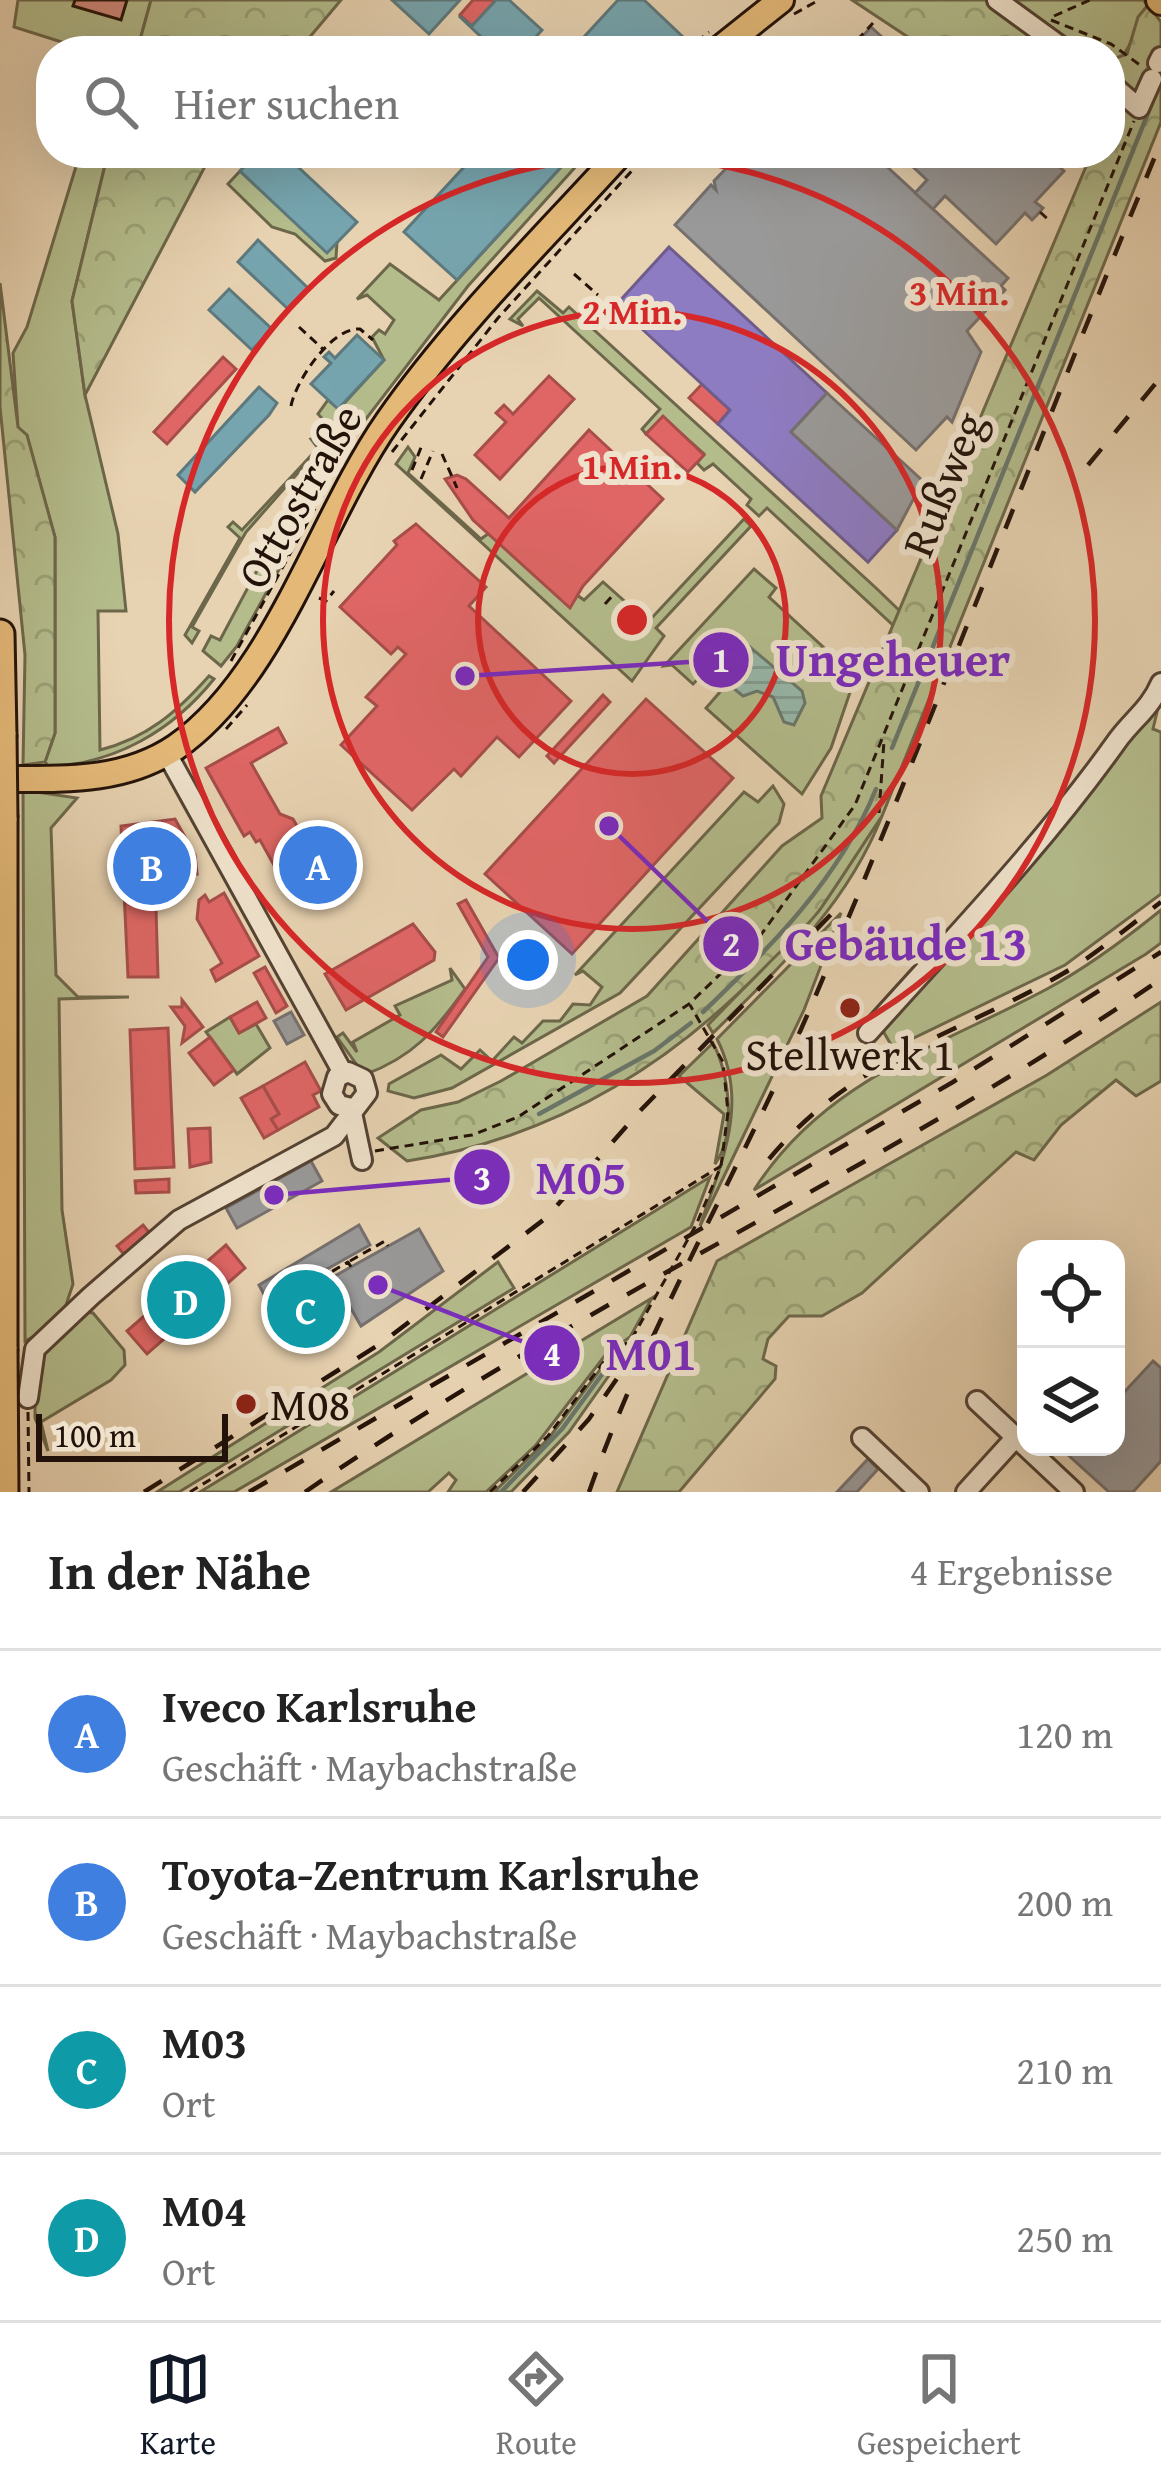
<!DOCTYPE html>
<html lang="de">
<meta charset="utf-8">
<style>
body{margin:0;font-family:"Gentium Book Plus",serif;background:#f6f6f6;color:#222}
.controls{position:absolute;right:36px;bottom:36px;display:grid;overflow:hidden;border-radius:24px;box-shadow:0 12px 48px #0002}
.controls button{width:108px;height:108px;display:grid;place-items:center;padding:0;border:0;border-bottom:3px solid #e0e0e0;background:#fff;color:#222;font:60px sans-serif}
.scale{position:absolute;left:36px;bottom:30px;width:192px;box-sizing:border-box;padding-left:12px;border:6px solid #231209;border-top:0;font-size:33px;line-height:42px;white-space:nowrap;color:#231209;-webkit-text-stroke:9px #efe2cc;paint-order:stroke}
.you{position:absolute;left:528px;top:960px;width:42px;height:42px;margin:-30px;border:9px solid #fff;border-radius:50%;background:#1a73e8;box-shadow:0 0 0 18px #1a73e833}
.badge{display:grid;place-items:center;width:78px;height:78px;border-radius:50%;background:#111827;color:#fff;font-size:39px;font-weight:700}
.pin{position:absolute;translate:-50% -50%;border:6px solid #fff;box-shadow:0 3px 12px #0006}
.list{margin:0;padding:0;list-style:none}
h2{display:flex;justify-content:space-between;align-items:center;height:156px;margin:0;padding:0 48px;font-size:51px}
h2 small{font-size:39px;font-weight:400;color:#767676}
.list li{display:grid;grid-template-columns:78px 1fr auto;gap:36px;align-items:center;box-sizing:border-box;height:168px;padding:0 48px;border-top:3px solid #e0e0e0}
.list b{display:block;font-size:45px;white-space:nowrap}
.list p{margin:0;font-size:39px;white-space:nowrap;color:#767676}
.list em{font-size:39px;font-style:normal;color:#767676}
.icon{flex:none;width:66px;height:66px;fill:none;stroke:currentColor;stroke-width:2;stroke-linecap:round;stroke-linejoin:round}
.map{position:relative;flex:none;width:1161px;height:1492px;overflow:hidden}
.search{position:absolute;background:#fff;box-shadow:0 12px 48px #0002;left:36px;right:36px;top:36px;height:132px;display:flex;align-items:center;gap:30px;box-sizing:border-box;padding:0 42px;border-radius:48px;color:#767676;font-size:45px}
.sheet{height:828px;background:#fff}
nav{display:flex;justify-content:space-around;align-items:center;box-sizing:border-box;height:168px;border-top:3px solid #e0e0e0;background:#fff;font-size:33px;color:#767676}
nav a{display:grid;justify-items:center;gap:6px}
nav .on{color:#111827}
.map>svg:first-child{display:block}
.green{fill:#b4bc8c;stroke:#6c674a;stroke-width:3}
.forest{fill:url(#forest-crowns);stroke:#6c674a;stroke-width:3}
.water{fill:url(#water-rules);stroke:#69766a;stroke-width:3}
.shops{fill:#e06666;stroke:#a74d4a;stroke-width:3}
.offices{fill:#8e7cc3;stroke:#6e5c8b;stroke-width:3}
.public{fill:#76a5af;stroke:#5d797d;stroke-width:3}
.industry{fill:#999;stroke:#76706e;stroke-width:3}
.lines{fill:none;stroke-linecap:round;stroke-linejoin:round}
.stream{stroke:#69766a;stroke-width:4.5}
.building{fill:#d38a7e;stroke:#231209;stroke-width:3}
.minor-casing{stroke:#544233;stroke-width:24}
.major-casing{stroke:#231209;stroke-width:30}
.highway-casing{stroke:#231209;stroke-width:33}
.path{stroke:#231209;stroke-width:3;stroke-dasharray:9 6;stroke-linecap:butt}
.minor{stroke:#efe2cc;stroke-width:18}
.major{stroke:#e4b978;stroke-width:24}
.highway{stroke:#e4b978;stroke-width:27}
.rail{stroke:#231209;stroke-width:4.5;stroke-dasharray:21 21;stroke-linecap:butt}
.highway-bridge-casing{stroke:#231209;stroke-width:33;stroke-linecap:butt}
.highway-bridge{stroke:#e4b978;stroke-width:27}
.ring{fill:none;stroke:#d62828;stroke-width:6}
.poi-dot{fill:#8f2418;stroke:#efe2cc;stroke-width:4.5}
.labels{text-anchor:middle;stroke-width:12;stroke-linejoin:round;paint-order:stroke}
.street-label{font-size:45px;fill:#231209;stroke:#efe2cc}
.poi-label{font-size:45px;fill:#231209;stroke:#efe2cc}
.centre{fill:#d62828;stroke:#efe2cc;stroke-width:6}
.ring-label{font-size:36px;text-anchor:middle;font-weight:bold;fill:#d62828;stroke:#efe2cc;stroke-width:12;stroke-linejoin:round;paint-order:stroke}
.leader{fill:none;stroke:#7b2cbf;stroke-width:4.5}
.callout-dot{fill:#7b2cbf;stroke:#efe2cc;stroke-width:4.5}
.mark-label{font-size:36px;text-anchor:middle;font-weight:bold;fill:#fff}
.callout-label{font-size:48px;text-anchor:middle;font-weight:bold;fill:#7b2cbf;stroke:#efe2cc;stroke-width:12;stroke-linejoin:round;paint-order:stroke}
</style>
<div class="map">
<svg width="1161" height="1492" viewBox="0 0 1161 1492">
<defs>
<pattern id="forest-crowns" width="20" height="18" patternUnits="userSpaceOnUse" patternTransform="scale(3)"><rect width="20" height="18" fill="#b4bc8c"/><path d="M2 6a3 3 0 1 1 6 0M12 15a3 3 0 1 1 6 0" fill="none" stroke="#9aa177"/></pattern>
<pattern id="water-rules" width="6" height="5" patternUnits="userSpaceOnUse" patternTransform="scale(3)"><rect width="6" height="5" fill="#97b8aa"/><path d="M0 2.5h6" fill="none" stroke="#829d91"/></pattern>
</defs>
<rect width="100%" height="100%" fill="#e7d2b1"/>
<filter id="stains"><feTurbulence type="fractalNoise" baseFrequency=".00167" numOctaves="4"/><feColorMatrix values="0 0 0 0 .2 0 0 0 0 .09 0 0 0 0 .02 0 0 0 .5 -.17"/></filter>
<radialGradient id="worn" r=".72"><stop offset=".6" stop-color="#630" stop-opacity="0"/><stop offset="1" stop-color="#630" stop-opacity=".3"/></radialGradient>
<g class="green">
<path d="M18,0h133l-14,51h-47l-76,-24z"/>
<path d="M1000,0h143l5,5c-15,18 -13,43 -32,57l-6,-2v-9c-47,0 -74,-23 -110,-51z"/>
<path d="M69,153h39l-36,148 13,94 33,139 8,77h-28l2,139c47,-12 77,-38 109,-74l5,3c-42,52 -98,84 -165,88l-4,-5 10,-29v-195l-28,-102 -9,-8 -5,-75 14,-26 51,-167z"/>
<path d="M574,153h14l-120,133 -122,159 -28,-31 10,-14 11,9 45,-49 -12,-23 7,-7 6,4 9,-14 -27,-25 -10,4 33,-35 49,36z"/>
<path d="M240,171l87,81 10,-10 -1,16 -11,3 -30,-27 -23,-7 -44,-43z"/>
<path d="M537,291l26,22 6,-6 307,281 26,25 -7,14 -128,-119 -8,8 -12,-11 4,-6 -38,-35 -9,6 -7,-7 7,-9 -41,-37 -17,17 -4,-5 18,-20 -121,-111 -21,21 5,7 -13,-7z"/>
<path d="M317,437l21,25 -101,184 -16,20 -18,-15 8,-15 9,4 50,-94 43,-48 14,-26 -16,-14 -65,74 -54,95 7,4 -7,12 -7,-8 55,-97 -12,-11 5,-5 9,8 76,-82 -7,-9z"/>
<path d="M408,447l7,10 -7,16 73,66 8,-6 95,67 19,-18 45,40 96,-103 7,7 -95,102 8,8 -32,45 -236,-217z"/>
<path d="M754,569l22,19 -7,9 77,71 9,-8 4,6 -28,82 -29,46 -96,-86 14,-16 -18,-17 -9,9 -21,-19 -8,1z"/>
<path d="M1161,695l-8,34 8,3v162l-96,71 -172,83 -13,-22 255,-298 14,-8z"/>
<path d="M773,786l11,18 -5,19 -159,170 -168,95 -38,10 -26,-7 1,-7 52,-29 20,14 19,-19 12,11 22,-24 8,6 21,-22h17l13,-17 17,1 12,-18 -19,-16 -8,4 169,-183 14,10z"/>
<path d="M23,790l54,8 -26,30 5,147 22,22h51l-70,2 3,211 11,74 -9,27 -16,18 -23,12z"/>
<path d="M882,816c-35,89 -102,151 -169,217l-5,-8 110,-113z"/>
<path d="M1161,910v33l-15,11 -392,236c70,-110 184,-143 293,-201 41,-22 77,-49 114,-79z"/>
<path d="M841,913l-37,97 -104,216c21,-63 50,-122 17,-187z"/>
<path d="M450,968l15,21c-30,42 -52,68 -101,86l-27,-38 6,-4 14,19 -4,-10 47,-27 -5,-9 57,-26z"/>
<path d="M230,1017l9,16 17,-9 14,24 -33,26 -31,-42z"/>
<path d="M713,1043c16,31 24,91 2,121l9,-50 -45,-38z"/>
<path d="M710,1177l-19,50 -457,265h-34z"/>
<path d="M498,1262l16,26 -335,204h-22l222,-140z"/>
<path d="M652,1298l-22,39 -24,17 -70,91 -50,47h-38l8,-12 -7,-7 -21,19h-97z"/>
<path d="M86,1312l7,1 31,37 1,15 -14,15 -70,42 7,29 -13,-33v-56z"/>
<path d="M632,1343l-63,89 -58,60h-17l55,-54 56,-75z"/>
</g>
<g class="forest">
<path d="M151,0h190l-43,51h-161z"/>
<path d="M852,0h141l58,40 33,11h-155z"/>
<path d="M1148,5l13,17v100l-279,694c-21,31 -40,62 -61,92 -16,22 -39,41 -57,60 -99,102 -215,171 -357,193l-29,-23 43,-28 37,-8 43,-21 146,-85 135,-150 40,-28 -1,-22 269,-639 -5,-4h25v-93l17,-6 11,-37z"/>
<path d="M108,153h104l-127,242 -13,-94z"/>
<path d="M0,283l18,144 9,8 28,102v196l-10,29 -22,3 2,-110 -25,-248z"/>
<path d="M1161,1002v79l-25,15 -20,-16 -55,45 -27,35 -18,-8 -154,141 -40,23h-33l-21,23 -5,20 13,7 -1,13 -96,113h-62l100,-231 330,-186z"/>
</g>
<path class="water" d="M737,636l65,55 3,12 -11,22 -10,-3 -11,-25 -16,-6 -14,5 -32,-26 -2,-16z"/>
<g class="shops">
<path d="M473,0h23l-24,26 -12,-11z"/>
<path d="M223,357l13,12 -69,75 -13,-12z"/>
<path d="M549,376l25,23 -74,80 -25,-24 31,-33 -10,-9 8,-8 9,9z"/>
<path d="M702,384l28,26 -12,14 -29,-26z"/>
<path d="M663,416l41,39 -16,17 -42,-38z"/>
<path d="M589,430l74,69 -80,87 -13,22 -97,-88 -28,-41 12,-4 9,4 43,39z"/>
<path d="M416,524l70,63 -17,19 102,95 -52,56 -22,-20 -36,39 -7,-7 -42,41 -71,-65 36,-39 -11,-9 40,-43 -8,-7 -7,7 -51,-47 57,-62 -3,-4z"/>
<path d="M603,695l7,7 -56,61 -7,-7z"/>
<path d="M646,699l87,79 -161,176 -87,-80z"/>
<path d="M278,728l8,15 -35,20 29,51 13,5 32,57 -18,10 -5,-10 -17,9 -25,-45 -4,2 -6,-10 -6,4 -38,-68z"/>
<path d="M175,819l20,36 2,19 -42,1 3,102h-30l-7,-151z"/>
<path d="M224,893l35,63 -43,25 -5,-11 11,-7 -25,-44 2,-19 6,-5 4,7z"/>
<path d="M466,900l33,58 -56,79 -7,-5 52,-75 -30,-53z"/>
<path d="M413,924l22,28 -1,8 -88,50 -21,-36z"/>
<path d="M265,967l22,39 -11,7 -22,-40z"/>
<path d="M182,1000l21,27 -21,16 3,-17 -14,-19h11z"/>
<path d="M257,1002l9,16 -27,15 -9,-16z"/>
<path d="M168,1028l6,139 -39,2 -5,-139z"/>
<path d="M210,1037l24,33 -20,15 -25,-32z"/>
<path d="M305,1062l16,29 -8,4 6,12 -41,23 -7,-11 8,-5 -16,-28z"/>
<path d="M263,1086l16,28 -8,5 7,11 -14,8 -23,-40z"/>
<path d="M210,1128l1,34 -21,5 -2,-38z"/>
<path d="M169,1179v13l-33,1 -1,-12z"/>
<path d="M143,1225l9,11 -26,21 -9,-11z"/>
<path d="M226,1245l19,23 -98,86 -20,-23z"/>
</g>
<path class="offices" d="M669,247l158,146 -36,39 106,98 -29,32 -150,-138 12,-14 -114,-105z"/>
<g class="public">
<path d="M392,0h68l-31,34z"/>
<path d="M496,0h13l33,30 -19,21h-27l-37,-35 13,10z"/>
<path d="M618,0h26l38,36 -14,15h-97z"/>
<path d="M257,153h26l74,69 -30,31 -87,-82z"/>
<path d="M477,153h97l-117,127 -53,-48z"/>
<path d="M258,240l50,48 -20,21 -50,-47z"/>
<path d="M229,289l43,40 -20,21 -43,-40z"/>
<path d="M357,335l27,25 -46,49 -27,-25 20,-21 -7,-6 5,-5 6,6z"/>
<path d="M259,387l18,16 -8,12 -74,77 -17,-17z"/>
</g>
<g class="industry">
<path d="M871,27l22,20 3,4h-47z"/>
<path d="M741,153h131l136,125 -7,8 4,4 -38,41 14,21 -29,70 -5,-5 -31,33 -241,-225 36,-40 5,5 -2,-9z"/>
<path d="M898,153h146l20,18 -29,31 8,6 -6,7 -5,5 -7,-7 -29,31 -51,-48 -12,13 -18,-16 12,-13z"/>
<path d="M827,393l96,88 -26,49 -106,-98z"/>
<path d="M291,1012l13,23 -17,9 -13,-23z"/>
<path d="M311,1161l11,20 -85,47 -11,-20z"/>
<path d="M359,1225l11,20 -102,57 -9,-17z"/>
<path d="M419,1229l24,42 -82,55 -28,-49z"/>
<path d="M320,1273l23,42 -51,29 -24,-42z"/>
<path d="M1153,1361l8,7v93l-28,31h-24l-42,-38 7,-7h42v-46z"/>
<path d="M868,1459l10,10 -21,23h-20z"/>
</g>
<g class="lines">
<g class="stream">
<path d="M892,748l269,-667"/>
<path d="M703,1012c67,-64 137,-134 173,-223"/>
<path d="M539,1114l115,-63 37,-28"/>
<path d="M501,1492l61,-63 44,-60"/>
</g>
</g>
<path class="building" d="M75,0h52l-6,20 -48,-14z"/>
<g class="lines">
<defs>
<g id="minor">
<path d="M997,0l70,51"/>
<path d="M1158,63l3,-6"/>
<path d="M1110,83l29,25 13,-29"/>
<path d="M166,752l177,321"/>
<path d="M868,1033c85,-95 175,-188 249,-292 16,-22 33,-32 44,-58"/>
<path d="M351,1108l11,52"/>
<path d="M28,1398l7,-49 56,-53 88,-76 155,-84 33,-43 -4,-14 -15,-7 -11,5 -5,17 7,11 12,3"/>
<path d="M977,1401l97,91"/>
<path d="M862,1438l57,54"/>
<path d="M966,1492l50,-55"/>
</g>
<g id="major">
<path d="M1159,0l2,2"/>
<path d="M717,51l64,-51"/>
<path d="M0,779c61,0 123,4 176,-32 100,-70 143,-227 212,-326 68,-97 154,-181 233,-268"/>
</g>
<g id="highway">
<path d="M0,634l2,101"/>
<path d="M3,818v531"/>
</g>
</defs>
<use href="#minor" class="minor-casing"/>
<use href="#major" class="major-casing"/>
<use href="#highway" class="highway-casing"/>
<g class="path">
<path d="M794,14l25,-14"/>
<path d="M1054,16l36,-16"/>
<path d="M1051,20l60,24 29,21"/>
<path d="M685,51l24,-19"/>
<path d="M782,51l7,-6"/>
<path d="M847,51l26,-28"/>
<path d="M1040,212l11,10"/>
<path d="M574,274l24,21"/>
<path d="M299,327l25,23"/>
<path d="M291,406c5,-26 41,-79 69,-77l13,11"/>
<path d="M392,452l106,-134 150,-165"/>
<path d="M442,454l15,34"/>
<path d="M412,470l10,-25"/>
<path d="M312,475l12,10"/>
<path d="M421,479l12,-28"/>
<path d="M319,598l7,3 8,-10"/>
<path d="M605,604l10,-11"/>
<path d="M628,625l9,-11"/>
<path d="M231,661l108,-196"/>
<path d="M226,729l21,-24"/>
<path d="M879,813l5,-72"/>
<path d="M375,1151l97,-16 46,-18 171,-113 71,-68 95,-131 279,-684"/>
<path d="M350,1261l35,-20 3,5"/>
<path d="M337,1295l-11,-20 22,-13 3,5"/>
<path d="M28,1412l1,80"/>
<path d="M190,1492l531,-326"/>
<path d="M490,1492l58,-56 60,-80 23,-16 65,-115 25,-59 7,-54 -5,-50 -33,-57"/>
</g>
<use href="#minor" class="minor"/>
<use href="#major" class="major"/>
<use href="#highway" class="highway"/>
<g class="rail">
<path d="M1088,465l73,-88"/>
<path d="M769,1159c84,-101 186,-123 295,-186 34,-20 65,-47 97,-71"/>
<path d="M144,1492l236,-148 166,-126 93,-106 206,-212"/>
<path d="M249,1492l704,-410 208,-130"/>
<path d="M305,1492c274,-189 582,-325 856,-513"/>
<path d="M523,1492l66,-73 43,-62"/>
<path d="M589,1492c58,-166 150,-319 220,-481 123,-287 232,-580 352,-869"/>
</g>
<defs>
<g id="highway-bridge">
<path d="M2,735l1,83"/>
<path d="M3,1349l1,143"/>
</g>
</defs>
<use href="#highway-bridge" class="highway-bridge-casing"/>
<use href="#highway-bridge" class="highway-bridge"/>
</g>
<g class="ring">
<circle cx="632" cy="620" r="154"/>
<circle cx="632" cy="620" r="309"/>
<circle cx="632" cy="620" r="463"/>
</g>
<g class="poi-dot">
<circle cx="850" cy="1008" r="12"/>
<circle cx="246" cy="1404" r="12"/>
</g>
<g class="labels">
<g class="street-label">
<text transform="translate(943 484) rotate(-68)" y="16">Rußweg</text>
<text transform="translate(299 496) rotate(-60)" y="16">Ottostraße</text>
</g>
<g class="poi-label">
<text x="850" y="1070">Stellwerk 1</text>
<text x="270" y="1420" text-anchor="start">M08</text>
</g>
</g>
<circle cx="632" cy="620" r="18" class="centre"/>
<g class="ring-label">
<text x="959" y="305">3 Min.</text>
<text x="632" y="324">2 Min.</text>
<text x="632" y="479">1 Min.</text>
</g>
<path class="leader" d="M465 676L721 660M609 826L731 944M274 1195L482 1177M378 1285L552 1353"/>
<g class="callout-dot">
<circle cx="465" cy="676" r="12"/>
<circle cx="609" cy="826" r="12"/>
<circle cx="274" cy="1195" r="12"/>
<circle cx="378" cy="1285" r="12"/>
<circle cx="721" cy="660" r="30"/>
<circle cx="731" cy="944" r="30"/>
<circle cx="482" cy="1177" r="30"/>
<circle cx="552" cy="1353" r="30"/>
</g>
<g class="mark-label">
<text x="721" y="672">1</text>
<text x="731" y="956">2</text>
<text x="482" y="1190">3</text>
<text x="552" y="1366">4</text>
</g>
<g class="callout-label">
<text x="893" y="676">Ungeheuer</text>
<text x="906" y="960">Gebäude 13</text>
<text x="581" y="1194">M05</text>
<text x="651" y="1370">M01</text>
</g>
<rect width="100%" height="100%" filter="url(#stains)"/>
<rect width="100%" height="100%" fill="url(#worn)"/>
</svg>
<div class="controls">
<button><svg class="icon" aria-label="locate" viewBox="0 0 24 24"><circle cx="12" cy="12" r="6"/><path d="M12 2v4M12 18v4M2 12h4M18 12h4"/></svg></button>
<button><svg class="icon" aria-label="layers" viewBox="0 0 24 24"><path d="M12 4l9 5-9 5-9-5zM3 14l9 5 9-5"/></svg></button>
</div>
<div class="scale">100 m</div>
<div class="you"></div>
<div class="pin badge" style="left:318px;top:865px;background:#3f7fe0">A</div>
<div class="pin badge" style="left:152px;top:866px;background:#3f7fe0">B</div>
<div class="pin badge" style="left:306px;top:1309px;background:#0f9aa8">C</div>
<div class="pin badge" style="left:186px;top:1300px;background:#0f9aa8">D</div>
<div class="search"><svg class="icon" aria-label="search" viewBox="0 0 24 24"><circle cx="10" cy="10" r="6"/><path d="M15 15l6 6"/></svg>Hier suchen</div>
</div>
<section class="sheet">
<h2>In der Nähe<small>4 Ergebnisse</small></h2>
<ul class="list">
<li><span class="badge" style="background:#3f7fe0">A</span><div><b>Iveco Karlsruhe</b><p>Geschäft · Maybachstraße</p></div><em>120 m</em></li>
<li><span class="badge" style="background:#3f7fe0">B</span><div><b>Toyota-Zentrum Karlsruhe</b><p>Geschäft · Maybachstraße</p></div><em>200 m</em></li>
<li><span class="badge" style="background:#0f9aa8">C</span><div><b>M03</b><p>Ort</p></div><em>210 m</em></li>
<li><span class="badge" style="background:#0f9aa8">D</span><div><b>M04</b><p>Ort</p></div><em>250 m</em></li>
</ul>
</section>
<nav>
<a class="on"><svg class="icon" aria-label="map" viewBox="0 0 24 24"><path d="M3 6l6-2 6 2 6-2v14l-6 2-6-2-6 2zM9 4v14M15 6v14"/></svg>Karte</a>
<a><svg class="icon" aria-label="directions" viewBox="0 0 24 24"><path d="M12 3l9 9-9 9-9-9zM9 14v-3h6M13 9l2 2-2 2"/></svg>Route</a>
<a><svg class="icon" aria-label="saved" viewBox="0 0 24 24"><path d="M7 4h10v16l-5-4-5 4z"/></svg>Gespeichert</a>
</nav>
